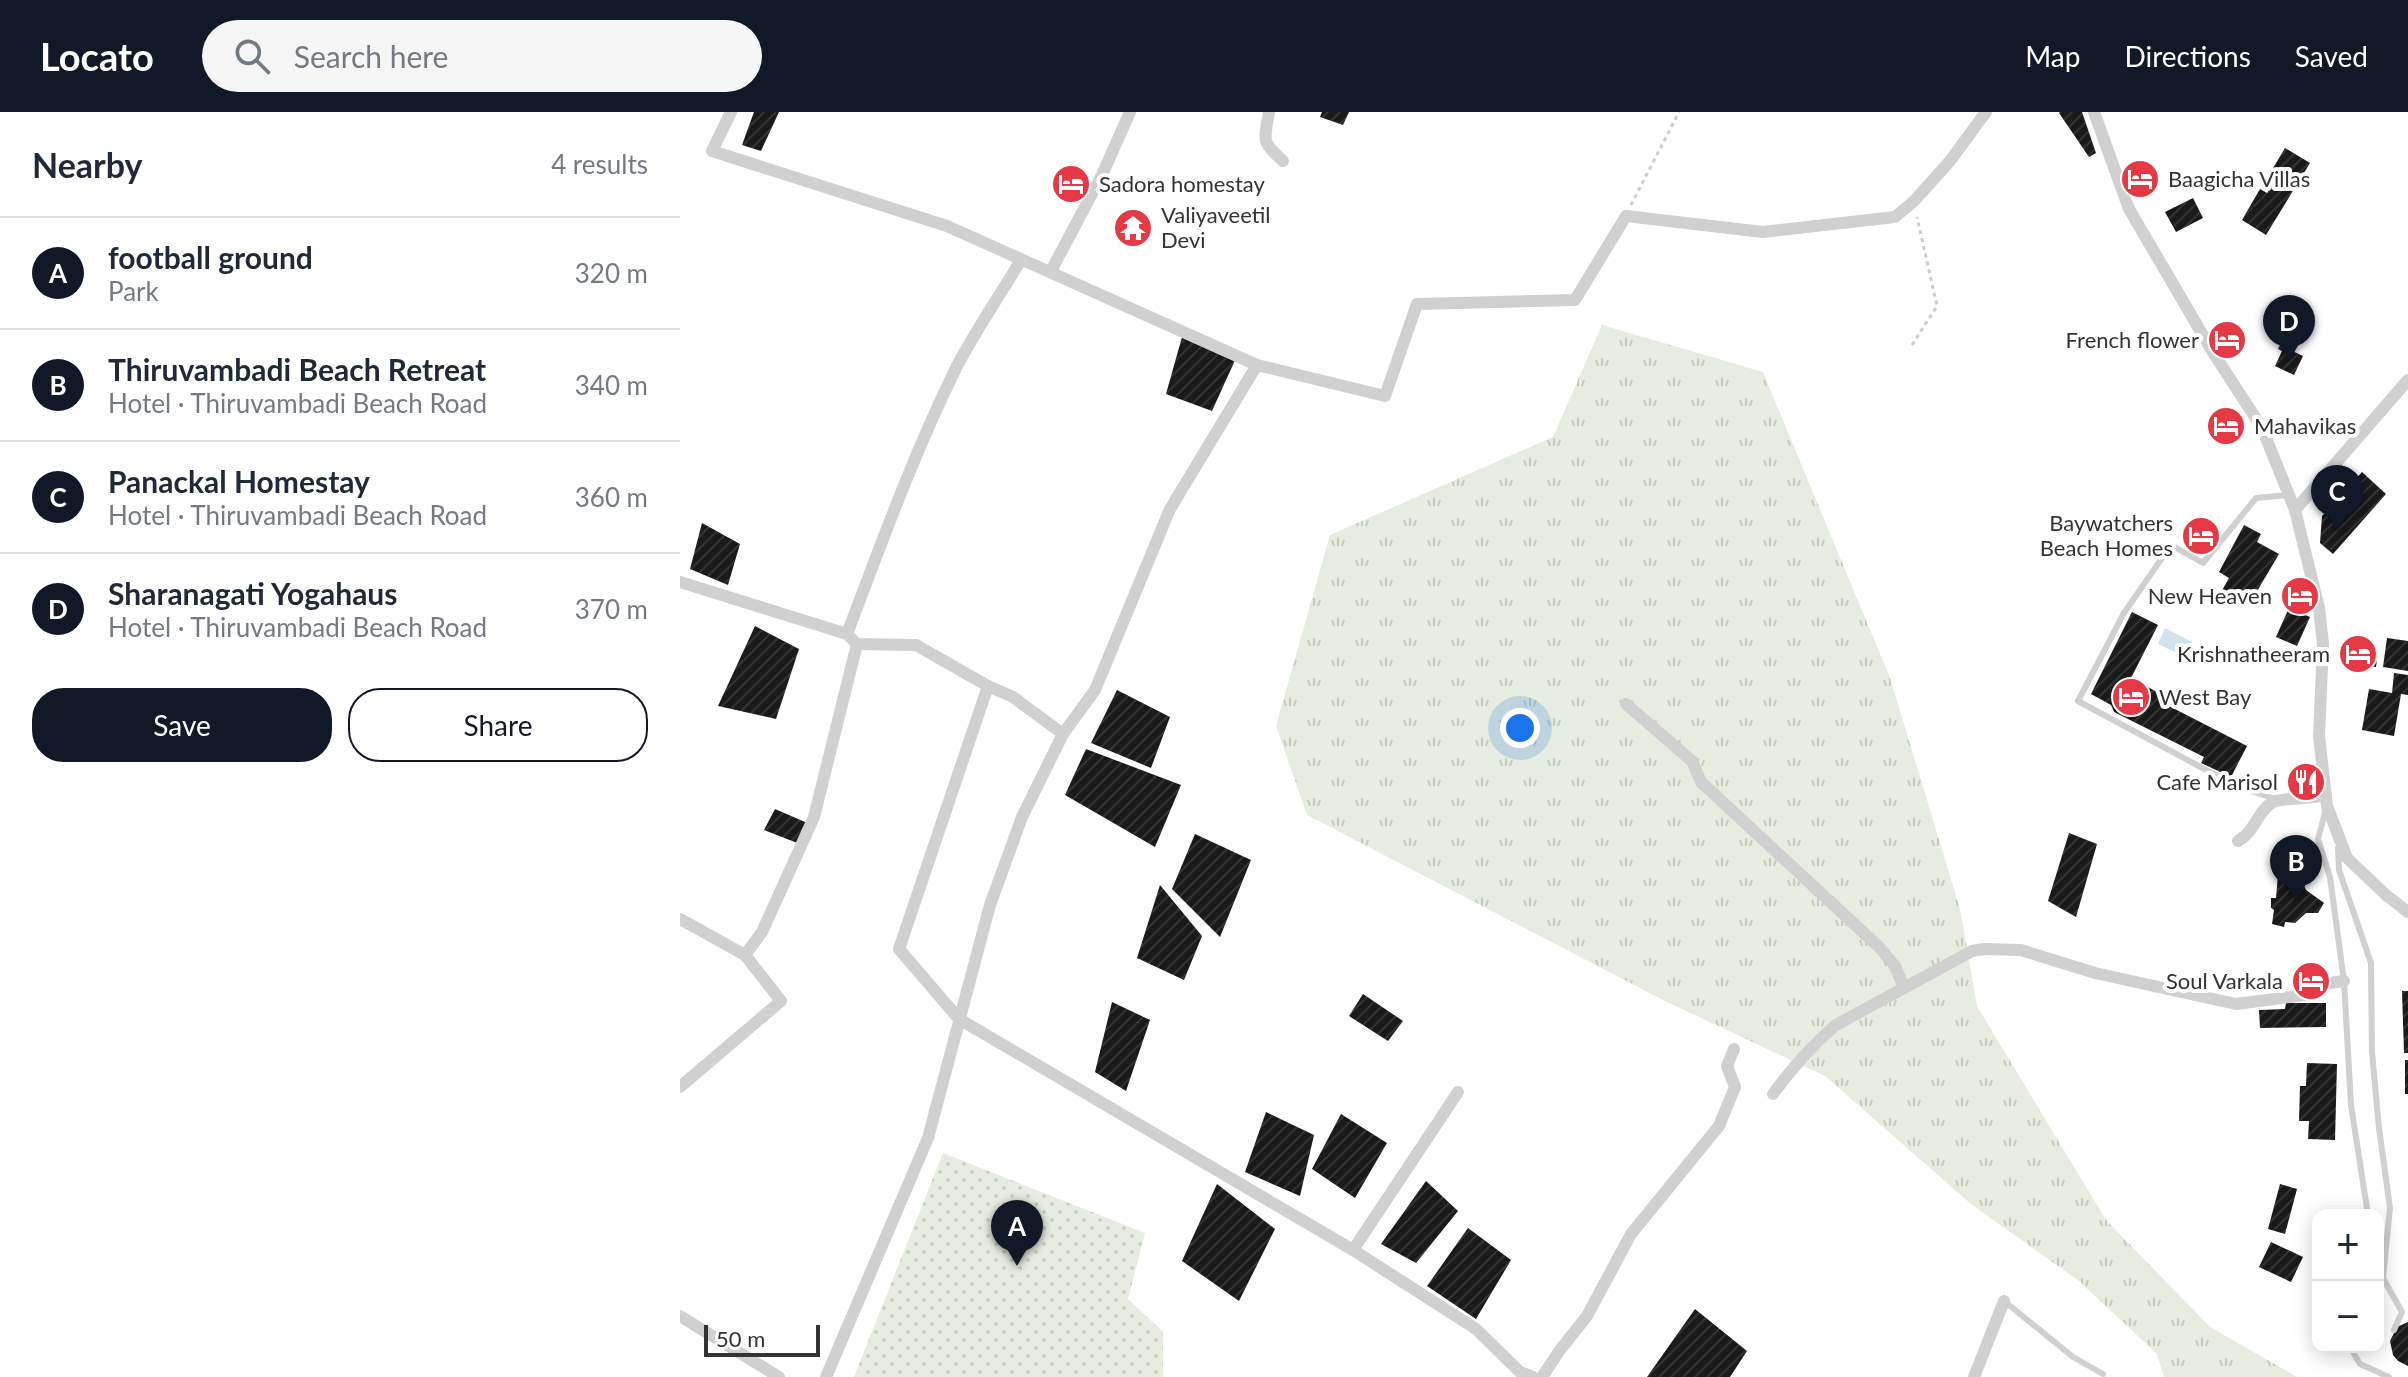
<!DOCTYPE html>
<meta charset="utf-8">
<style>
body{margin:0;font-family:Lato,sans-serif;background:#f6f6f7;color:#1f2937}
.controls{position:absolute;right:24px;bottom:24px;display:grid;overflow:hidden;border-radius:16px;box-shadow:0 4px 20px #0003}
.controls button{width:72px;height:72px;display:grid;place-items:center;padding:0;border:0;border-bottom:2px solid #e0e1e3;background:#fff;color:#1f2937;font:40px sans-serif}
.scale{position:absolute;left:24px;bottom:20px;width:116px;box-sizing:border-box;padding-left:8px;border:4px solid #333;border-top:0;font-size:22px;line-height:28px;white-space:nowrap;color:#333;-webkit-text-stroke:6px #fff;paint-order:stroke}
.you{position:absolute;left:840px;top:616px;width:28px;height:28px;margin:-20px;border:6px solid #fff;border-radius:50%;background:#1a73e8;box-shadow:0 0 0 12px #1a73e833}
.badge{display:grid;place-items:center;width:52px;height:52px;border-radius:50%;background:#111827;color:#fff;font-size:26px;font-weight:700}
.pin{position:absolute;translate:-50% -66px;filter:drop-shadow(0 2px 4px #0008)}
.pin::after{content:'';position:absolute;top:42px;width:28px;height:24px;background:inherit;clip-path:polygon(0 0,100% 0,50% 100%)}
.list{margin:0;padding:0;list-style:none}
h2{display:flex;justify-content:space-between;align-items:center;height:104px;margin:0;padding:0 32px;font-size:34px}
h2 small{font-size:26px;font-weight:400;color:#747a83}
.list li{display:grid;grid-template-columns:52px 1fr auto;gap:24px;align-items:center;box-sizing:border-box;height:112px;padding:0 32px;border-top:2px solid #e0e1e3}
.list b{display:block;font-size:30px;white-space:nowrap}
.list p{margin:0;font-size:26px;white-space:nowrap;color:#747a83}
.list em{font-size:26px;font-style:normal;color:#747a83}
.actions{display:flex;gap:16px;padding:24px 32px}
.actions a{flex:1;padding:18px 0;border:2px solid #111827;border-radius:32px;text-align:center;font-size:28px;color:#111827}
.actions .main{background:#111827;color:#fff}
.icon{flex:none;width:44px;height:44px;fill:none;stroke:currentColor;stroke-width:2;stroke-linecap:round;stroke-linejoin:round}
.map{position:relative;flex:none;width:1728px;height:1265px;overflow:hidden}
header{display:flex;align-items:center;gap:48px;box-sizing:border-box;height:112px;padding:0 40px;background:#111827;color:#fff}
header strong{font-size:38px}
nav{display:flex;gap:44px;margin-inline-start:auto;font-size:28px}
.search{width:560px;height:72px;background:#f6f6f7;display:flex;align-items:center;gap:20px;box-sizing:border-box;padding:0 28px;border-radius:44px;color:#747a83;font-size:30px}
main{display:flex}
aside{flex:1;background:#fff}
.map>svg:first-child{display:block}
.grass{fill:url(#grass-tufts)}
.park{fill:url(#park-dots)}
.water{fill:#cfe2ee}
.building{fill:url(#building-hatch)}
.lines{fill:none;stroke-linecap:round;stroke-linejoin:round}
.path{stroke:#cdcdcd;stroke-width:3;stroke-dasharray:4 4;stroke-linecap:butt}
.lane{stroke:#d0d0d0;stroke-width:6}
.street{stroke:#d0d0d0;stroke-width:12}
.labels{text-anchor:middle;stroke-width:8;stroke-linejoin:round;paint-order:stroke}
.poi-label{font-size:22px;fill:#333;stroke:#fff;text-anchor:end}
</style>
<header>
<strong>Locato</strong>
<div class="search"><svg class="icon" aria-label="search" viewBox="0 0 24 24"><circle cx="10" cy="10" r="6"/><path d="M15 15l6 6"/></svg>Search here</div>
<nav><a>Map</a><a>Directions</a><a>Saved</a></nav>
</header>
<main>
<aside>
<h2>Nearby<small>4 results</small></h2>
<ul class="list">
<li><span class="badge">A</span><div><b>football ground</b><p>Park</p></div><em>320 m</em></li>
<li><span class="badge">B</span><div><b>Thiruvambadi Beach Retreat</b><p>Hotel · Thiruvambadi Beach Road</p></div><em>340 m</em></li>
<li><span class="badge">C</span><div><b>Panackal Homestay</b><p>Hotel · Thiruvambadi Beach Road</p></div><em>360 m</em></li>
<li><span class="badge">D</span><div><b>Sharanagati Yogahaus</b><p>Hotel · Thiruvambadi Beach Road</p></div><em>370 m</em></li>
</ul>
<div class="actions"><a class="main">Save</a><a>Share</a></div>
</aside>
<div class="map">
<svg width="1728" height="1265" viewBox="0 0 1728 1265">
<defs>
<pattern id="grass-tufts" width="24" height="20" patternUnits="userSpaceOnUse" patternTransform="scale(2)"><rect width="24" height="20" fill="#e6ecdf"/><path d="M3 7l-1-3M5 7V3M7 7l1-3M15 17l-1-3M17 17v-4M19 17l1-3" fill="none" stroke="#c6cbc0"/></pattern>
<pattern id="park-dots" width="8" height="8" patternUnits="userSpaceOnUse" patternTransform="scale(2)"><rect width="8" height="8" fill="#e6ecdf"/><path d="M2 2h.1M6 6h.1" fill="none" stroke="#c6cbc0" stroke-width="1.8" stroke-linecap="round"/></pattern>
<pattern id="building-hatch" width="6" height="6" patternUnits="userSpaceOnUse" patternTransform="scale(2)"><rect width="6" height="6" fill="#1a1a1a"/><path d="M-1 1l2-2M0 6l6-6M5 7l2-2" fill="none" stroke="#333"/></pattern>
</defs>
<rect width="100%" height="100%" fill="#fff"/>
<path class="grass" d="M922,213l161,47 127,306 70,231 17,97 129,214 104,107 87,50h-133l-7,-23 -78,-73 -108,-77 -146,-128 -158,-74 -360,-187 -31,-89 54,-191 223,-98z"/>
<path class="park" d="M263,1041l202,80 -17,66 35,33v45h-309z"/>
<path class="water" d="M1485,516l27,14 -7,15 -27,-13z"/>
<g class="building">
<path d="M74,0h25l-18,39 -19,-6z"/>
<path d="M642,0h27l-6,13 -23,-8z"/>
<path d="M1380,0h22l14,41 -7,4 -30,-44z"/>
<path d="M1605,36l25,15 -44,72 -24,-15 18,-31 7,4 6,-9 -7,-4z"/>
<path d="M1513,86l10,20 -27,14 -11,-20z"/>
<path d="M502,225l54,21 -24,53 -46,-17z"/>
<path d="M1604,225l6,3 -4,8 17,8 -9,19 -19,-9 7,-15 -4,-2z"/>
<path d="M1682,360l24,22 -53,60 -13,-11 2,-27z"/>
<path d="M22,411l38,21 -12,41 -38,-16z"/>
<path d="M1564,413l17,9 -4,8 22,12 -23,39 -6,-2 -8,15 -22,-12 9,-16 -10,-6z"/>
<path d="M1609,496l21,9 -13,29 -21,-9z"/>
<path d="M1452,500l26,13 -27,53 41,22 -3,6 78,40 -16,31 -30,-14 3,-6 -90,-45 -3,-7 -20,-11z"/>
<path d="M75,514l44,23 -23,70 -58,-13z"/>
<path d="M1707,526l21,3v30l-25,-4z"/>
<path d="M1683,538l15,2 -2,15 -15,-2z"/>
<path d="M1714,561l14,2v20l-7,-1 -7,42 -32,-6 7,-41 23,4z"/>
<path d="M437,578l53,27 -19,51 -60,-25z"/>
<path d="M406,637l95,36 -26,62 -90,-52z"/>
<path d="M95,697l37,16 -7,21 -41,-16z"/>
<path d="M1389,721l28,11 -21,73 -28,-16z"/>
<path d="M515,722l56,26 -31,77 -48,-48z"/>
<path d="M1598,763l23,4 5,11 18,13 -6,10h-12l-11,10 -10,-1 -1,5 -12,-3 2,-14 -3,-2v-10h5z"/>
<path d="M480,773l42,51 -18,44 -47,-22z"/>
<path d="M1722,879h6v62h-4z"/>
<path d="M683,882l40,27 -15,20 -39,-25z"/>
<path d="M432,890l38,18 -24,71 -31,-19z"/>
<path d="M1606,891h40v24l-66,1 -1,-18 26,-1z"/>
<rect x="1725" y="948" width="3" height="34"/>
<path d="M1627,951l30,1 -2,76 -27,-1 1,-18h-10l1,-35h6z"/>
<path d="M586,1000l48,23 -14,61 -55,-24z"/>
<path d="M661,1002l46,29 -32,55 -43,-29z"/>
<path d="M746,1069l32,30 -42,52 -35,-19z"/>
<path d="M537,1072l58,45 -36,72 -57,-40z"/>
<path d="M1600,1072l17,5 -12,45 -17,-5z"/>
<path d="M788,1116l43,32 -35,59 -49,-33z"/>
<path d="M1591,1130l32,15 -12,25 -32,-15z"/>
<path d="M1015,1197l52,42 -17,26h-83z"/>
<path d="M1728,1210v44l-10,-5 -5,-6 -3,-14 7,-14z"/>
</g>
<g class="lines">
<g class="path">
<path d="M951,93l48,-93"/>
<path d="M1232,233l25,-39 -20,-89"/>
</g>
<g class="lane">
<path d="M1595,687l-41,-14 -156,-84 46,-88 47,-68 32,18 53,-65 33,-3"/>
<path d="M1646,697l-8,30 12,38 14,104 7,124 17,110"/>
<path d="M1658,736l1,22 32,93 1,89 7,76 11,80 -7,70 19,34 -8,18"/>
<path d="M1324,1189l69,56 30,17"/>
<path d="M1670,1235l10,17 29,13"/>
</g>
<g class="street">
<path d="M51,0l-19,39 235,75 310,139 128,31 32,-92 158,-4 51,-84 137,16 132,-15 19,-16 36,-40 36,-49"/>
<path d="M589,0c-5,30 -8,29 14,49"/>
<path d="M1414,0l35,97 85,145 48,74 33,82 24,98 4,36 -4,92 8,70 20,52 39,37 22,17"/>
<path d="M371,159l51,-96 28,-63"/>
<path d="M1615,398l113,-130"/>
<path d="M0,470l167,52 10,10 59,1 72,41 25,11 50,37"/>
<path d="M167,522c34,-90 67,-181 110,-268 19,-36 43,-71 64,-106"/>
<path d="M308,574l-89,263 60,70 394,231 123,79 44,43 13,5"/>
<path d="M946,592l66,57 9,21 178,165 16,19 9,22"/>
<path d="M1558,729c18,-10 19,-30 35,-39 7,-4 39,-3 53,-7"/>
<path d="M0,807l65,36 36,46 -101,86"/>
<path d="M65,843l17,-23 52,-115 43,-173"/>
<path d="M1093,982c19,-26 38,-48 63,-69l136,-74 12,-2 37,1 74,23 141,31 69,-9 25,-12 14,-2"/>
<path d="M673,1138l105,-158"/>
<path d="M0,1204l99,61"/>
<path d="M146,1265l102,-239 62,-233 32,-88 41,-83 32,-44 75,-181 87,-144"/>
<path d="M862,1265l18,-27 27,-34 44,-82 88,-108 16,-39 -8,-21 7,-17"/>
<path d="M1294,1265l30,-76"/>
</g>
</g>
<defs>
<symbol id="hotel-disc" viewBox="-11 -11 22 22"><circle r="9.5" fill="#e63946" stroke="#fff"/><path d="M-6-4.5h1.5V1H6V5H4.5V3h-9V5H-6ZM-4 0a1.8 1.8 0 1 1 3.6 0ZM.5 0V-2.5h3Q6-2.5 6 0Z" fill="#fff"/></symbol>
<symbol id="temple-disc" viewBox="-11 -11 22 22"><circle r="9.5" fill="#e63946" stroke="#fff"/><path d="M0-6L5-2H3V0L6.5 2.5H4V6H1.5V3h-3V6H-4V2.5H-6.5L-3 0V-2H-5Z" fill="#fff"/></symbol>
<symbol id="restaurant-disc" viewBox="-11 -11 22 22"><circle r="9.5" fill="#e63946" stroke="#fff"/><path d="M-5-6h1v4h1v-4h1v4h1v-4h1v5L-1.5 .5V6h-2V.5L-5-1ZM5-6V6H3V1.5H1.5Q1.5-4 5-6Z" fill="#fff"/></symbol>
</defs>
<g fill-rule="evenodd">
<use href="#hotel-disc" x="1438" y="45" width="44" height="44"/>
<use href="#hotel-disc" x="369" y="50" width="44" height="44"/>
<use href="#temple-disc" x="431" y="94" width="44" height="44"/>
<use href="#hotel-disc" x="1525" y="206" width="44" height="44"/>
<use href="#hotel-disc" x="1524" y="292" width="44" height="44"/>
<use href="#hotel-disc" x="1499" y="402" width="44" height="44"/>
<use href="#hotel-disc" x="1598" y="462" width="44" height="44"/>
<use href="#hotel-disc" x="1656" y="520" width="44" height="44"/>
<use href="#hotel-disc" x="1429" y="563" width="44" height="44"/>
<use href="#restaurant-disc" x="1604" y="648" width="44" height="44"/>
<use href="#hotel-disc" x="1609" y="847" width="44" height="44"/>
</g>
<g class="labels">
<g class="poi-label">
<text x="1488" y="75" text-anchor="start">Baagicha Villas</text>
<text x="419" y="80" text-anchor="start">Sadora homestay</text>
<text x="481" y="111" text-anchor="start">Valiyaveetil<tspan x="481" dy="25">Devi</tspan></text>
<text x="1519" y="236">French flower</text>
<text x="1574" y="322" text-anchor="start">Mahavikas</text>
<text x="1493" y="419">Baywatchers<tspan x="1493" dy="25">Beach Homes</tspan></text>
<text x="1592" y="492">New Heaven</text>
<text x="1650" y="550">Krishnatheeram</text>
<text x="1479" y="593" text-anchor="start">West Bay</text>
<text x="1598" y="678">Cafe Marisol</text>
<text x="1603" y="877">Soul Varkala</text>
</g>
</g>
</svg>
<div class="controls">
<button>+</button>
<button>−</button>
</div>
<div class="scale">50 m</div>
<div class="you"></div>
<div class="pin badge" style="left:337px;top:1154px">A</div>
<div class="pin badge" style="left:1616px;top:789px">B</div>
<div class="pin badge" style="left:1657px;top:419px">C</div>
<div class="pin badge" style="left:1609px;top:249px">D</div>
</div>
</main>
